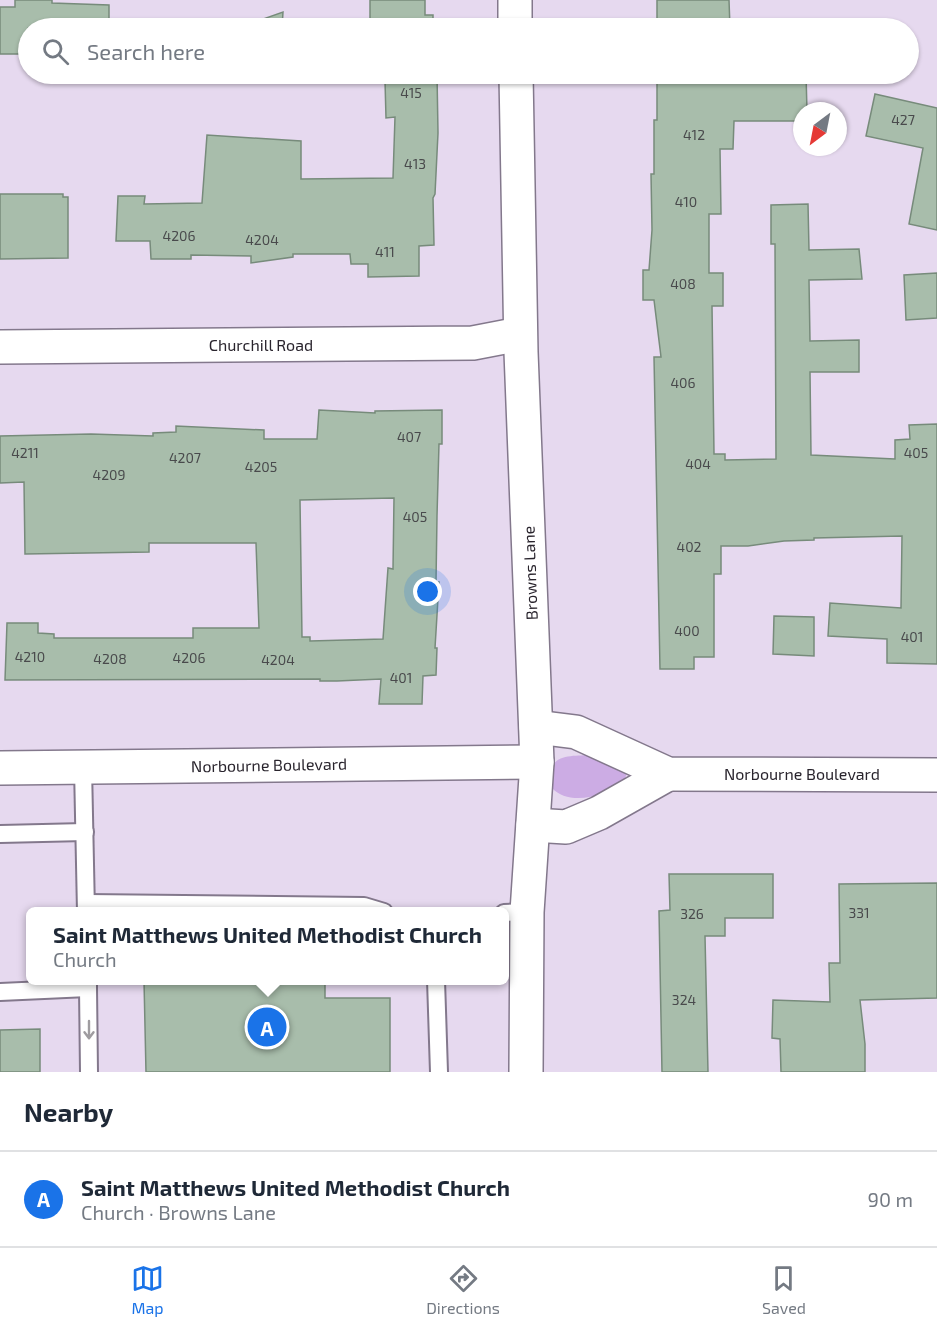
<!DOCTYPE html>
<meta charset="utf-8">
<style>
body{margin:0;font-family:"Exo 2",sans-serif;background:#f2f2f3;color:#1f2937}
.compass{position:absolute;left:793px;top:102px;width:54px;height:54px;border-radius:50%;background:#fff;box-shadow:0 2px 4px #0004;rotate:212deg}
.you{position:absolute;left:428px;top:592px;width:21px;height:21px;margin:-15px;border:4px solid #fff;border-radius:50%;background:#1a73e8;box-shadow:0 0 0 9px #1a73e833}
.badge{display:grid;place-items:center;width:39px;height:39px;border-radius:50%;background:#1a73e8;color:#fff;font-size:20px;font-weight:700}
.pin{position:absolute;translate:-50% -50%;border:3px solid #fff;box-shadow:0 2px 6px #0006}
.popup{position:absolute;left:26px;top:907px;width:483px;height:78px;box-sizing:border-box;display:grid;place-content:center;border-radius:9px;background:#fff;filter:drop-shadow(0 2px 4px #0005);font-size:20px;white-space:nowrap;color:#747a83}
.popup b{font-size:22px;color:#1f2937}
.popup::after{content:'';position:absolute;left:50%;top:100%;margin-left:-12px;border:12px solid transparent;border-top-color:#fff}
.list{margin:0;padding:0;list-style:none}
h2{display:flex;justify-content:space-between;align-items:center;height:78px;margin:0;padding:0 24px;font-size:26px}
h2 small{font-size:20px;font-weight:400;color:#747a83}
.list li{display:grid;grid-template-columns:39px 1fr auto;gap:18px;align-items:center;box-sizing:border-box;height:96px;padding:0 24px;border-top:2px solid #e0e1e3}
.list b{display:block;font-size:22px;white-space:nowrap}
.list p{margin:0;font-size:20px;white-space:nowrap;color:#747a83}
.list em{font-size:20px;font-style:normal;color:#747a83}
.icon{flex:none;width:33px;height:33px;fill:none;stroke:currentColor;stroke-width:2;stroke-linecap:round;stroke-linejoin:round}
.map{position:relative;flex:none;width:937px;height:1072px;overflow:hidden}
.search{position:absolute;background:#fff;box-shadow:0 2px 4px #0004;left:18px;right:18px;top:18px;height:66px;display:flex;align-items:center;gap:15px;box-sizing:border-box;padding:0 21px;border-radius:33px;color:#747a83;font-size:22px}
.sheet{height:174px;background:#fff}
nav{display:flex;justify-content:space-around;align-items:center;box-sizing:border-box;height:84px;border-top:2px solid #e0e1e3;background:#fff;font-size:16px;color:#747a83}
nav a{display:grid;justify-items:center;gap:3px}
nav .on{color:#1a73e8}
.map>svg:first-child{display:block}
.green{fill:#ccace4}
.building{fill:#a8bdab;stroke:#778b7b;stroke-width:1.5;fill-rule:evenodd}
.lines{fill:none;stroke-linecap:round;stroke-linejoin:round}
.service-casing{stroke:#83788c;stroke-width:20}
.minor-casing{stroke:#83788c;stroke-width:36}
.service{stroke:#fff;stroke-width:16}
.minor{stroke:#fff;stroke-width:33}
.oneway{stroke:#9f9ca0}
.labels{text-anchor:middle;stroke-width:6;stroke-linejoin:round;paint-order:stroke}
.number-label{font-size:14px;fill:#494a4c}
.street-label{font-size:16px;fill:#29242d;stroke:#fff}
</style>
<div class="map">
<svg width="937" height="1072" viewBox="0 0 937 1072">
<rect width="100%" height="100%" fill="#e6d9ef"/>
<path class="green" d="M590,755l37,18 -3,8c-17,15 -55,26 -72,7 0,-7 -2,-19 2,-24 6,-10 26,-8 36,-9z"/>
<g class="building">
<path d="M15,0h37v3l57,2v23h-81v26h-28v-47h15z"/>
<path d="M370,0h55v15h8v13h-63z"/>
<path d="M657,0h72l1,28h-73z"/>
<path d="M283,12l-1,16h-44z"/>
<rect x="237" y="74" width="45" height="3"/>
<path d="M370,74h67l1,59 -3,61 -2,4 1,47 -15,1v30l-51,1v-13h-17l-1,-10h-57v3l-42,6v-7l-60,-1v4h-40l-1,-18h-34l2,-45h27l-1,8 58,-1 5,-68 94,6v38l92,-1 2,-61 -9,1 -1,-37h-15z"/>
<path d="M657,74h149l1,37h-5v10h-68l-1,28h-13l1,65h-12v59h14v33h-11l2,148h11v6l51,-1 -1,-215h-4v-39l37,-1 1,46 50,-1 3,30 -53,1 1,61 49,-1v32h-49l1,83 84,4v-19l15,-1 -1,-14 28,-1v240l-50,-1v-24l-59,-3 2,-33 71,5 1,-72 -88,2v2l-30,1 -36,5h-27v28h-7v83h-20v12h-34l-6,-312h7l-7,-57h-11v-30h6l3,-40 -1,-56h3v-54h3z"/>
<path d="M875,94l62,14v122l-28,-6 14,-76 -57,-12z"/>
<path d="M0,194h63v3h5v61l-68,1z"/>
<path d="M937,273v45l-31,2 -2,-45z"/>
<path d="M319,410l56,3v-2l67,-1v34h-3l-2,72 -1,66h3l-4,66h2l-1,27 -13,1 -1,28h-43l2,-25 -44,2h-17v-2l-315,1 2,-57h31v10l16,1v4h139v-10h66l-3,-85h-107v9l-124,2 -1,-72 -24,1v-47l91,-2 62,2v-3l23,-1v-6l88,4v9h53zM394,498l-1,71 -5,-1 -5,71 -73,2v-4h-8l-2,-137z"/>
<path d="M774,616l40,1v39l-41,-2z"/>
<path d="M669,874h104v44h-48v18h-20l3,136h-46l-3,-161 11,-1z"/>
<path d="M937,883v115l-77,2 5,44v28h-84l-1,-33 -8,-1 1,-38 57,2 -1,-39h11l-1,-79z"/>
<path d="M144,981h181v17h65v74h-244z"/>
<path d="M40,1029v43h-40v-42z"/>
</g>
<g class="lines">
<defs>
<g id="service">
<path d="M83,767l3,145"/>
<path d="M0,834l85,-2"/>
<path d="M86,903l278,3 20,6"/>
<path d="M504,913l23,-1"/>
<path d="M436,980l3,92"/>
<path d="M88,988l1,84"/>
<path d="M0,992l88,-4v-8"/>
</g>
<g id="minor">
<path d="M515,0v28"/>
<path d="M516,74l5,278 16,410 -10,150 -1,160"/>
<path d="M0,347l473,-4 47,-9"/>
<path d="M536,727l40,5 92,42 269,1"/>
<path d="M0,768l537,-6"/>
<path d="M533,825l33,2 33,-14 69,-39"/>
</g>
</defs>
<use href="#service" class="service-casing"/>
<use href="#minor" class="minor-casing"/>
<use href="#service" class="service"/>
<use href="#minor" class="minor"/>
</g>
<defs><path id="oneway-shaft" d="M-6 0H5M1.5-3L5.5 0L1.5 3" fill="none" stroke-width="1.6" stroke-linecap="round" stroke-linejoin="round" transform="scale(1.5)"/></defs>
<use class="oneway" href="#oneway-shaft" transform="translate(89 1030) rotate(90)"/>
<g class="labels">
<g class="number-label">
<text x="411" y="98">415</text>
<text x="903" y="125">427</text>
<text x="694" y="140">412</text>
<text x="415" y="169">413</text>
<text x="686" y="207">410</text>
<text x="179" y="241">4206</text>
<text x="262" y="245">4204</text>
<text x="385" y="257">411</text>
<text x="683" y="289">408</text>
<text x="683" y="388">406</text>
<text x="409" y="442">407</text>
<text x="25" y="458">4211</text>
<text x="916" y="458">405</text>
<text x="185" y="463">4207</text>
<text x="698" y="469">404</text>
<text x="261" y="472">4205</text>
<text x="109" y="480">4209</text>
<text x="415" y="522">405</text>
<text x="689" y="552">402</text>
<text x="687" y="636">400</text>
<text x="912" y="642">401</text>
<text x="30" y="662">4210</text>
<text x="189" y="663">4206</text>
<text x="110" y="664">4208</text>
<text x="278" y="665">4204</text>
<text x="401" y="683">401</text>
<text x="859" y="918">331</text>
<text x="692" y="919">326</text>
<text x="684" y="1005">324</text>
</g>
<g class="street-label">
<text x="261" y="351">Churchill Road</text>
<text transform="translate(530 573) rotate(-92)" y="6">Browns Lane</text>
<text transform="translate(269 765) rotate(-1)" y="6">Norbourne Boulevard</text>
<text x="802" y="780">Norbourne Boulevard</text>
</g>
</g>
</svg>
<svg class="compass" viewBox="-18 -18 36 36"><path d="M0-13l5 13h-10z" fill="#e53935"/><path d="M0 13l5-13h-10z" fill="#747a83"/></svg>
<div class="you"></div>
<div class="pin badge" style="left:267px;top:1027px">A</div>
<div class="popup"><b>Saint Matthews United Methodist Church</b>Church</div>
<div class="search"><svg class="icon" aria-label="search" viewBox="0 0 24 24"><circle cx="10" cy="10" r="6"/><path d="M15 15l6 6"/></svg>Search here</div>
</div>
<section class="sheet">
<h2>Nearby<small></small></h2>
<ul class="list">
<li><span class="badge">A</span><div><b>Saint Matthews United Methodist Church</b><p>Church · Browns Lane</p></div><em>90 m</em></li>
</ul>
</section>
<nav>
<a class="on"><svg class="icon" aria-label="map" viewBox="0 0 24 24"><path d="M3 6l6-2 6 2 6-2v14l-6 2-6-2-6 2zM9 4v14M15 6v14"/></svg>Map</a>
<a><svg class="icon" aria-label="directions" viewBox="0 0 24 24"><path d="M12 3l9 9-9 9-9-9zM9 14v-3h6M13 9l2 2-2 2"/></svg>Directions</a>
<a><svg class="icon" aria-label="saved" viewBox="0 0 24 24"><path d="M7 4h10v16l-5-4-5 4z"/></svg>Saved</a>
</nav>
